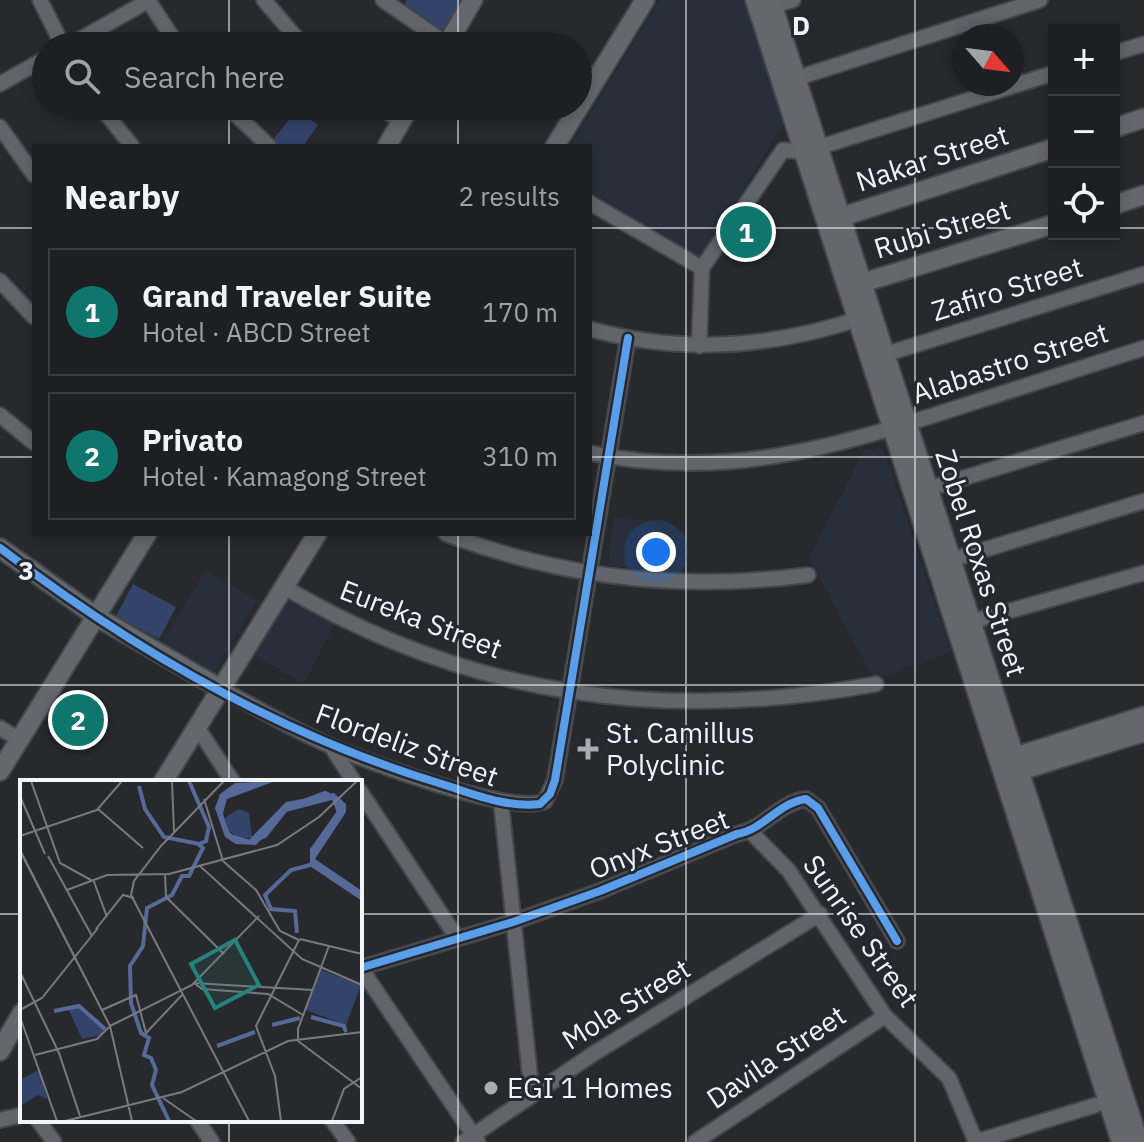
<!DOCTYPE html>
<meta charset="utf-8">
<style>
body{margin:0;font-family:"IBM Plex Sans",sans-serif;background:#2b2c2f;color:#f1f3f6}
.controls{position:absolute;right:24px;top:24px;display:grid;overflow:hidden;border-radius:0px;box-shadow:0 4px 12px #0003}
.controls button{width:72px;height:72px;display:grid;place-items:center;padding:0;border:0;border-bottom:2px solid #3c3d40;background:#1e1f22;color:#f1f3f6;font:40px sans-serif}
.compass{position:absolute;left:952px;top:24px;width:72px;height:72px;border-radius:50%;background:#1e1f22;box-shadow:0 4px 12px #0003;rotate:118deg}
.you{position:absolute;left:656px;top:552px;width:28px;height:28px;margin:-20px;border:6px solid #fff;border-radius:50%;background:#1a73e8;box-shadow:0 0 0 12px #1a73e833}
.badge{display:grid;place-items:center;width:52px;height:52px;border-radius:50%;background:#0f766e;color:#fff;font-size:26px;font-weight:700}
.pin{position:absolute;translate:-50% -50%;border:4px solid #fff;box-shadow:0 2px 8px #0006}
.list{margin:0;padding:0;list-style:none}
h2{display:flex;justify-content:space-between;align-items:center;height:104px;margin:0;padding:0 32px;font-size:34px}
h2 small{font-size:26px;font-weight:400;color:#a1a2a5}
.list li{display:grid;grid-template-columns:52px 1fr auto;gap:24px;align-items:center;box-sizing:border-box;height:128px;margin:0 16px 16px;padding:0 16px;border:2px solid #3c3d40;border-radius:0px}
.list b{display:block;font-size:30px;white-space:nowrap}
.list p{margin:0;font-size:26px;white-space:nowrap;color:#a1a2a5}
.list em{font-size:26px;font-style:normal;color:#a1a2a5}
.icon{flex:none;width:44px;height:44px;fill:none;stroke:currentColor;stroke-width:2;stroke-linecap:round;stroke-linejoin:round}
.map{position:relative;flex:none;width:1144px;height:1142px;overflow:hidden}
.search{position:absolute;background:#1e1f22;box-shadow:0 4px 12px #0003;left:32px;top:32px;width:560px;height:88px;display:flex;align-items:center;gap:20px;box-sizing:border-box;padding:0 28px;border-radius:44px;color:#a1a2a5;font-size:30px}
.panel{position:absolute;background:#1e1f22;box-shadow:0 4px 12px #0003;left:32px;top:144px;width:560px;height:392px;border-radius:0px}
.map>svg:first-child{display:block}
.built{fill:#292e3b}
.green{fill:#33436a}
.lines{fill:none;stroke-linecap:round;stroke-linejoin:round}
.street-casing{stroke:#454649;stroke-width:18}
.secondary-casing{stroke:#454649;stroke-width:22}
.street{stroke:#61646b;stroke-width:14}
.secondary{stroke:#64676e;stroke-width:18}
.cycleway-casing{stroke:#252830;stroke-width:13}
.cycleway{stroke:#5a9eea;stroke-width:8}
.grid{fill:none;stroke:#f2f4fa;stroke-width:2;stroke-opacity:0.55}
.poi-dot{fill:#abadb2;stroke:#252830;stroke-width:3}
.labels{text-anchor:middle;stroke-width:6;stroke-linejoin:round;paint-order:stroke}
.street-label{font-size:28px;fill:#f2f4fa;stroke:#252830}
.poi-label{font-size:28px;fill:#f2f4fa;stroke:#252830;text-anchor:start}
.inset-river{fill:none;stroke:#566999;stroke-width:4}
.inset-road{fill:none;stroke:#797a7f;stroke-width:2}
.view{fill:#26837c;fill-opacity:0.15;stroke:#26837c;stroke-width:4}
.inset-edge{fill:none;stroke:#f2f4fa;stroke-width:4}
.grid-label{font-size:26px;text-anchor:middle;font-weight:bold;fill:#f2f4fa;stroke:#252830;stroke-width:6;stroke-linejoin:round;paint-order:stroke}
</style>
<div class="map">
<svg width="1144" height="1142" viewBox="0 0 1144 1142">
<rect width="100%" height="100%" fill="#28292d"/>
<g class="built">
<path d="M660,0h88l38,120 -87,140 -109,-69v-45h-20z"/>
<path d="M883,448l68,204 -77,28 -65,-122 55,-108z"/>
<path d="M614,517l42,5 -5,49 -43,-6z"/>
<path d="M205,570l52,30 -43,73 -52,-30z"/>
<path d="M285,597l49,27 -30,59 -51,-28z"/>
</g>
<g class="green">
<path d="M407,0h57l-17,30 -10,-1 -33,-24z"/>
<path d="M297,110l21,15 -15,21h-27l-5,-4z"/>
<path d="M133,584l43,23 -17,32 -43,-23z"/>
</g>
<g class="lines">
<defs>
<g id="street">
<path d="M40,0l23,46"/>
<path d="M148,0l30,46"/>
<path d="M264,0l39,46"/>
<path d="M383,0l64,44"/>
<path d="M773,6l20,-6"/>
<path d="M68,46l80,-45"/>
<path d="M1114,53l30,-9"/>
<path d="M797,78l243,-78"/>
<path d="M0,84l46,-26"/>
<path d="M100,106l32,40"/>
<path d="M227,106l42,40"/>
<path d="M377,106l25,15"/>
<path d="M0,127l34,48"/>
<path d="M590,203l112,65"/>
<path d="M0,281l34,36"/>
<path d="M590,329c90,25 180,19 268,-10"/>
<path d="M699,346l3,-78 81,-118 21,2 250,-79"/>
<path d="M886,354l258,-80"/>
<path d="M0,415l34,28"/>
<path d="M590,453c131,27 240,-4 363,-44 64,-20 127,-41 191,-61"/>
<path d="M921,491l223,-68"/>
<path d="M446,534c118,45 238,57 362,41"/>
<path d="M944,562l200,-61"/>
<path d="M284,587c186,110 381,136 592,97"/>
<path d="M963,624l181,-51"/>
<path d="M221,689c36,19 72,41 110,57 35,15 184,71 214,55l10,-21 73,-442"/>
<path d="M197,727l36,55"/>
<path d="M0,728l19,11"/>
<path d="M331,746l23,36"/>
<path d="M360,791l97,147"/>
<path d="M501,802l31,293"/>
<path d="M751,832l38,39 96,145 64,62 27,64"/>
<path d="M360,967l118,175"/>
<path d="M360,968l153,-46 87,-31 137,-57c26,-4 41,-31 69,-35l12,9 79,133"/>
<path d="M0,1120l22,-5"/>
<path d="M38,1120l16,22"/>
<path d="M197,1120l15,22"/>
<path d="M332,1120l16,22"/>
<path d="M463,1142l130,-88 227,-140"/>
<path d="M695,1142l190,-126"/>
<path d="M975,1142l121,-37"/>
</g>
<g id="secondary">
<path d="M755,0l366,1142"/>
<path d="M771,0l368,1142"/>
<path d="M446,46l27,-46"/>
<path d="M1114,128l30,-10"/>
<path d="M387,146l23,-40"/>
<path d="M555,146l90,-146"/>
<path d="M1114,205l30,-10"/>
<path d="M832,220l222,-72"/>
<path d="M862,283l192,-59"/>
<path d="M0,548l97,69 124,72"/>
<path d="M1005,760l139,-44"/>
<path d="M0,771l147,-237"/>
<path d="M1010,774l134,-42"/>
<path d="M163,782l154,-248"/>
<path d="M0,1051l22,-38"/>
</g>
</defs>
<use href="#street" class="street-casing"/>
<use href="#secondary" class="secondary-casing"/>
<use href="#street" class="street"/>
<use href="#secondary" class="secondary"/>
<defs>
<g id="cycleway">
<path d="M0,548c133,102 284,189 445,237 31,10 63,23 95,19l10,-10 5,-14 73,-442"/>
<path d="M360,968l153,-46 87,-31 137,-57c26,-4 41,-31 69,-35l12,9 79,133"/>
</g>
</defs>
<use href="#cycleway" class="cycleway-casing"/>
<use href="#cycleway" class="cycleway"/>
</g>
<path class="grid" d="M229,0v46M458,0v46M686,0v1142M915,0v1142M229,106v40M458,106v40M0,228h34M590,228h464M1114,228h30M0,457h34M590,457h554M229,534v248M458,534v608M0,685h1144M0,914h22M360,914h784M229,1120v22"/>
<g class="poi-dot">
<path d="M584 737h8v8h8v8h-8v8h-8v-8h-8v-8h8z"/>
<circle cx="491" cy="1088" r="8"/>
</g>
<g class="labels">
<g class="street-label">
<text transform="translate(932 158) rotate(-18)" y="10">Nakar Street</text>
<text transform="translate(942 229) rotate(-17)" y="10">Rubi Street</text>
<text transform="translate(1007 289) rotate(-17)" y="10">Zafiro Street</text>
<text transform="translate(1010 363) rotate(-18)" y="10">Alabastro Street</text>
<text transform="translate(981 563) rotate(72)" y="10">Zobel Roxas Street</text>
<text transform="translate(421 619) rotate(21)" y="10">Eureka Street</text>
<text transform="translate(407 745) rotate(20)" y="10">Flordeliz Street</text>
<text transform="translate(659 844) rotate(-21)" y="10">Onyx Street</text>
<text transform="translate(861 931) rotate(55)" y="10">Sunrise Street</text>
<text transform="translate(626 1004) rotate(-32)" y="10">Mola Street</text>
<text transform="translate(776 1057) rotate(-34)" y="10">Davila Street</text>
</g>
<g class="poi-label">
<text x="606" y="743">St. Camillus<tspan x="606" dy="32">Polyclinic</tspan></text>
<text x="507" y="1098">EGI 1 Homes</text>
</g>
</g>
<g transform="translate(20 780)">
<rect width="342" height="342" fill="#28292d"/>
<path d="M219,29l10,4 3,25h-14l-11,-9 -3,-11zM301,190l40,15 -15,40 -40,-15zM58,226l20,14 6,9 -3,6 -19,4 -14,-31zM19,290l8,29 -9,-4 -18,11v-26z" fill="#33436a"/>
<path d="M255,1l-48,18 -4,14 4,17 9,8 13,2 37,-38 48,-9 12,11v8l-31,47 47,32v10l-52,-35v-17l27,-38 -5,-11 -46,12 -30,33 -20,-1 -11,-7 -10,-29 5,-14 15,-11z" fill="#566999"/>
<path class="inset-river" d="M242,1l-33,11 -8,9 -1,13 9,22 21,6 15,-6 23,-29 37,-14 9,4 6,20 -26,34 -1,11 49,34M119,6l6,23 19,28 35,7 7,-3 3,-14 -20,-46M277,153l-2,-22 -24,-2 -6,-14 26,-25 23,-6M34,231l25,-5 26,23M291,237l33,9 2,6M252,245l28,-7M197,266l38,-14M149,341l-17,-36 4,-15 -5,-12 -7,-3 5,-17 -8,-5 -10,-30 -1,-37 13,-20 4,-38 25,-13 10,-19h7l14,-28 -5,-4"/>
<path class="inset-road" d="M11,1l29,82 31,17M152,1l2,51M204,1l-63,65 -27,35 -3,14 118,226M0,16l25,58M184,19l19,62M78,29l45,39M0,56l77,-26 25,-29M0,70l90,176 22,95M0,71l90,175 22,95M28,76l44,80M203,81l33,29 24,41 19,9 -43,86 19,50 6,45M180,86l102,93 60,26M145,94l1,23 58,57M73,99l14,38M47,110l40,-15 62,-1 108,-29 42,-28 38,-36M76,149l27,-34 11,3M280,159l62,15M309,166l-31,83v12l64,48M0,192l39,81 21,63M174,203l119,7M174,203l8,6 66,5 35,21M0,230l22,-12 56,-70M82,230l34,-15 10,38 36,-38M0,237l37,104M90,246l82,-41 67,-69M15,275l62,-16 12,-12M143,318l33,23M45,341l117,-29 106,-51 74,-9M312,341l12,-32 18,-12"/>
<path class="view" d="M215,160l24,45 -44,23 -24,-44z"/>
<rect width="342" height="342" class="inset-edge"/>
</g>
<g class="grid-label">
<text x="801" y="35">D</text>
<text x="26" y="580">3</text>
</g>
</svg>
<div class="controls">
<button>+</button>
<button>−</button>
<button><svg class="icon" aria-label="locate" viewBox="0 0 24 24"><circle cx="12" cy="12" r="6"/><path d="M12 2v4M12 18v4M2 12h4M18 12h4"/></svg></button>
</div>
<svg class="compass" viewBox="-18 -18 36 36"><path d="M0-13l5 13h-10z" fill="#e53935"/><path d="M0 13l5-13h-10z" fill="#a1a2a5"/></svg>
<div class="you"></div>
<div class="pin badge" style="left:746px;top:232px">1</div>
<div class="pin badge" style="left:78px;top:720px">2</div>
<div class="search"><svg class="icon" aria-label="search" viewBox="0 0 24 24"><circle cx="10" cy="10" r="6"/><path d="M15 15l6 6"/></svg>Search here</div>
<section class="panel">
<h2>Nearby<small>2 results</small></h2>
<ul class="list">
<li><span class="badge">1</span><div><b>Grand Traveler Suite</b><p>Hotel · ABCD Street</p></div><em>170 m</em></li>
<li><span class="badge">2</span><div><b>Privato</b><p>Hotel · Kamagong Street</p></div><em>310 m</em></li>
</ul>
</section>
</div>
